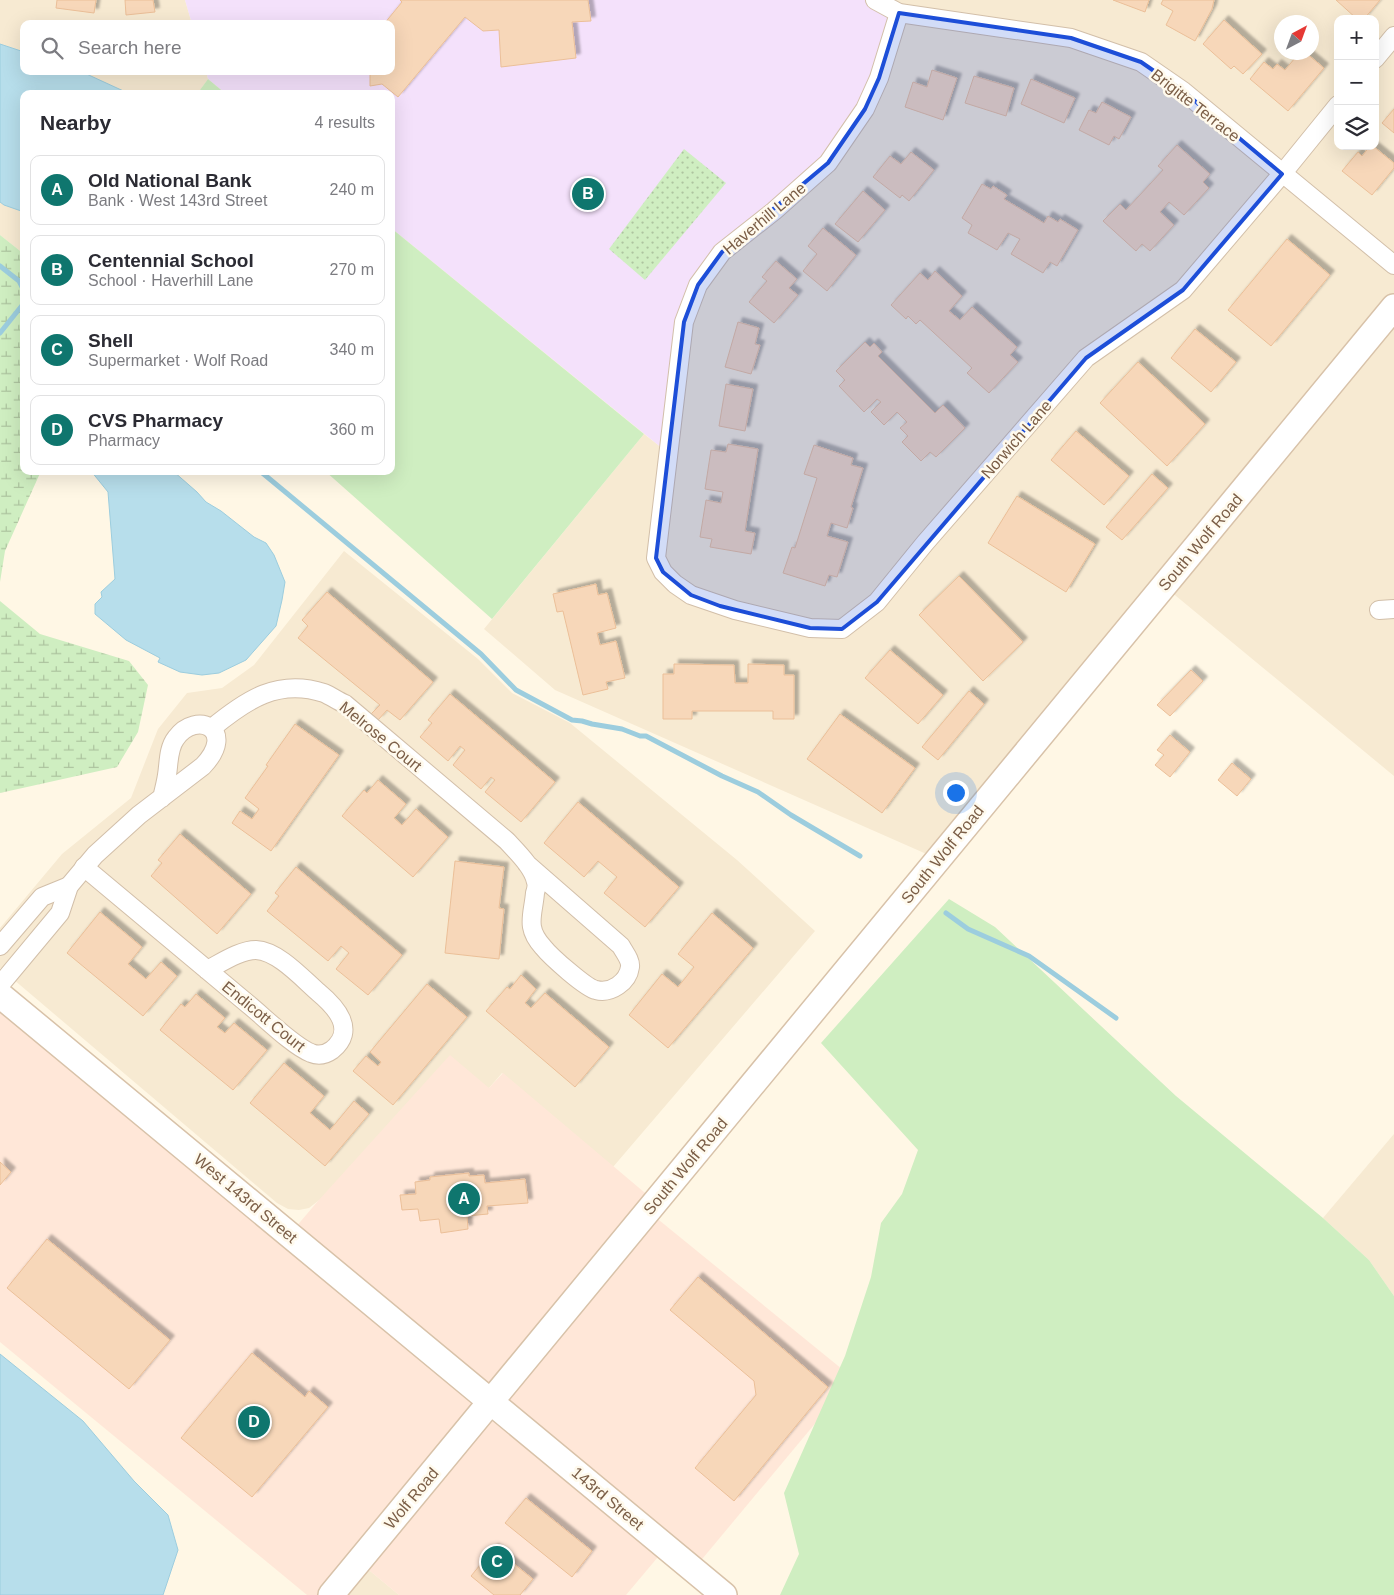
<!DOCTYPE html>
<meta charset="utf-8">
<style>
body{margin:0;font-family:Arial,sans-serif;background:#f7f7f7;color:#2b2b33}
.controls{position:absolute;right:15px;top:15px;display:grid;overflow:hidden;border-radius:10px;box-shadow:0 5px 20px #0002}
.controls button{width:45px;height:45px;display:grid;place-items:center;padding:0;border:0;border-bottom:1px solid #e1e1e2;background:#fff;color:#2b2b33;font:25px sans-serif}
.compass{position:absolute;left:1274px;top:15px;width:45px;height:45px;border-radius:50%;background:#fff;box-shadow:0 5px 20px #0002;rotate:41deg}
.you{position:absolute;left:955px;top:792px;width:18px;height:18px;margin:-12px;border:4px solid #fff;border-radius:50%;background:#1a73e8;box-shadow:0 0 0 8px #1a73e833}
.badge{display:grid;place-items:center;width:32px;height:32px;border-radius:50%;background:#0f766e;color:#fff;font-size:16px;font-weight:700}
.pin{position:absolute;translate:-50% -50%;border:2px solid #fff;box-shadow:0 1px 5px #0006}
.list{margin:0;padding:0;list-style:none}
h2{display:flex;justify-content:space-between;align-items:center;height:65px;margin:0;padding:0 20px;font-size:21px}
h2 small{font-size:16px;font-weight:400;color:#7c7c81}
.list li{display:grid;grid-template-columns:32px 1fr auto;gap:15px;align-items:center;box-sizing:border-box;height:70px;margin:0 10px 10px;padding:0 10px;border:1px solid #e1e1e2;border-radius:10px}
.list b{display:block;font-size:19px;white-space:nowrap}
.list p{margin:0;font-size:16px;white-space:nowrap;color:#7c7c81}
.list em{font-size:16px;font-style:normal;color:#7c7c81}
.icon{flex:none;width:28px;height:28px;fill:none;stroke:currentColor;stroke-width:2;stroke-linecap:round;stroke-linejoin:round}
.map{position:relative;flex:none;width:1394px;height:1595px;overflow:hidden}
.search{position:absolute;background:#fff;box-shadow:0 5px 20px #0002;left:20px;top:20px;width:375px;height:55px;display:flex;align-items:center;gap:12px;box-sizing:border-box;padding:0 18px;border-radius:10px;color:#7c7c81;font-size:19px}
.panel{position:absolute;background:#fff;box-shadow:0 5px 20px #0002;left:20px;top:90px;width:375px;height:385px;border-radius:10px}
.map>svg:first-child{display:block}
.residential{fill:#f7ead2;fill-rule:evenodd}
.commercial{fill:#ffe7d8}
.education{fill:#f4e1fb}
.grass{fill:#cfeec1}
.wetland{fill:url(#wetland-marsh)}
.park{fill:url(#park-dots)}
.water{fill:#b7deeb;stroke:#9ccdde}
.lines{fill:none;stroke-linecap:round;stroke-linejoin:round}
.stream{stroke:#9ccdde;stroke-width:5}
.building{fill:#f7d7b9;stroke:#ebbf98;filter:url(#shadow)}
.minor-casing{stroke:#d2bfa9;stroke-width:20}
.secondary-casing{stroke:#d8c2a9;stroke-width:28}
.minor{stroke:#fff;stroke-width:18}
.secondary{stroke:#fff;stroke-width:25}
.marked{fill:#1d4ed8;fill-opacity:0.2;stroke:#1d4ed8;stroke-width:4;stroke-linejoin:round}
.labels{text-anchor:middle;stroke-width:5;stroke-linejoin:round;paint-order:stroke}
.street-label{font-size:16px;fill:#7b5e47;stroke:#fffaed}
</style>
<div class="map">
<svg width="1394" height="1595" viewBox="0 0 1394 1595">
<defs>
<pattern id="wetland-marsh" width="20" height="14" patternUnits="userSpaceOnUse" patternTransform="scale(1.25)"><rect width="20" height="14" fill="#cfeec1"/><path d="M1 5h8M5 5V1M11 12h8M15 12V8" fill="none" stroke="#adc49f"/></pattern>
<pattern id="park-dots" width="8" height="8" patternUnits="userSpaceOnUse" patternTransform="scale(1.25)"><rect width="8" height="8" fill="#cfeec1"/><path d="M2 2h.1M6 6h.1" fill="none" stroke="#adc49f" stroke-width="1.8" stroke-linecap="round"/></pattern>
<filter id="shadow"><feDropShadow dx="4.5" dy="-4.5" stdDeviation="1" flood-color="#0004"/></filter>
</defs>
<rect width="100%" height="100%" fill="#fff7e5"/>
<g class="residential">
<path d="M0,0h185l7,24h-168v47h182l2,8 -11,15h-173v160l-24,-19z"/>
<path d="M870,0h524v307l-463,549 -376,-166 -71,-61 160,-195 18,14 18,-127zM1338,19h37v127h-37zM1282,22h30v30h-30z"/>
<path d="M1394,322v454l-224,-185z"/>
<path d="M344,551l134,108 34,34 58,30 167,137 78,71 -202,236 -111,-94 -13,15 -171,113 -9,7 -10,2 -11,-1 -11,-6 -277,-235v-40l62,-74 69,-56 27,-69 29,-36 35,-5 32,-23z"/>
<path d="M1394,1134v162l-25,-36 -46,-42z"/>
<path d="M364,1566l35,29h-59z"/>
</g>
<g class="commercial">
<path d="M0,1002l482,399 -159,194h-16l-307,-253z"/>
<path d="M450,1055l39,33 14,-15 148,125 -162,194 -194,-164 23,-27z"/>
<path d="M654,1216l199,162 -155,186 -198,-164z"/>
<path d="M492,1410l171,141 -37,44h-227l-35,-29z"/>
</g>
<path class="education" d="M185,0h685l25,16 -19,59 -50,85 -132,121 -31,168 -272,-221v-134h-165l-18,-15 -2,-8h185v-47h-199z"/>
<g class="grass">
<path d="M208,79l18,15h-29z"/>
<path d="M391,228l253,206 -152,185 -167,-148h66z"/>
<path d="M949,899l46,28 181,169 147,122 46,42 25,36v299h-614l19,-41 -15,-61 61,-137 26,-79 10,-54 21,-29 16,-44 -97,-107z"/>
</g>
<g class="wetland">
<path d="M0,235l24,19v217h17l-36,80 -5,31z"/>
<path d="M0,601l40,33 89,27 19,24 -10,47 -21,35 -117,26z"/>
</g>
<path class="park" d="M684,149l42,34 -81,97 -36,-31z"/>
<g class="water">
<path d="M0,44l24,8v19h56l50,23h-106v118l-20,-7 -4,-3z"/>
<path d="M91,471h82l24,21 9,10 15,9 33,26 12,6 8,12 11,27 -3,18 -6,26 -30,34 -27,13 -17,2 -22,-3 -22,-10 2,-4 -34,-18 -31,-26v-10l7,-7 -1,-5 14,-13 -7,-87z"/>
<path d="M0,1354l83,67 51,60 34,34 10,35 -15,45h-163z"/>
</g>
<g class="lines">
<g class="stream">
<path d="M0,266l19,15 5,10"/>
<path d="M0,333l24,-30"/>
<path d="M260,471l221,183 35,36 56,30 10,1 10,3 30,5 18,7h6l76,40 36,16 33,23 69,41"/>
<path d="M946,913l22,16 61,27 87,62"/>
</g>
</g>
<g class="building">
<path d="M57,0h39l-2,13 -38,-5z"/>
<path d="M125,0h28l2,12 -29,3z"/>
<path d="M400,0h188l3,21 -19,1 4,36 -75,9 -2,-37 -16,1 -18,-14 -67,80 -16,-13 -12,2v-13l-2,-2h23v-47h-7l18,-22z"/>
<path d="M1113,0h36l-4,12z"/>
<path d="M1163,0h51l-2,9 -17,32 -29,-16 7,-14 -12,-7z"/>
<path d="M1336,0h44l-16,19h-7z"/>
<path d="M1224,20l38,34 -19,20 -9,-8 -3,3 -28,-25z"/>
<path d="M1300,52h5l19,16 -36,43 -38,-32 14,-17 9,7 4,-5 8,6z"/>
<path d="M932,70l25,8 -14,42 -38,-13 8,-25 14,5z"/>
<path d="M974,76l40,12 -8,28 -41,-13z"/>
<path d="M1031,79l44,19 -11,25 -43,-19z"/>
<path d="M1102,102l29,15 -12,22 -5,-3 -5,9 -30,-15 10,-20 7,3z"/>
<path d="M1394,109v24l-12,-10z"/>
<path d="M1177,145l33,29 -7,8 6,6 -25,27 -15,-13 -9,10 14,13 -24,26 -8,-7 -6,7 -33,-30 17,-17 6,6 37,-40 -5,-4z"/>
<path d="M1370,146h3l21,17v5l-22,27 -30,-24 16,-19 4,4z"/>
<path d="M911,152l23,18 -25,31 -7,-6 -2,3 -27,-21 17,-21 11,8z"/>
<path d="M982,184l9,5 2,-3 14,9 -3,4 40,24 4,-7 10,6 2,-3 18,11 -21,36 -7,-4 -7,11 -32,-19 9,-15 -12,-6 -11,17 -29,-17 4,-8 -10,-7z"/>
<path d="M863,191l22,19 -27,32 -23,-18z"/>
<path d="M823,228l33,27 -29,36 -24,-20 14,-17 -9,-8z"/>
<path d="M1287,239l43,36 -59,71 -43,-36z"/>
<path d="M776,261l21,18 -8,9 9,7 -24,28 -25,-21 18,-21 -5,-4z"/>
<path d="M935,271l27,25 -13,15 11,9 12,-13 45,40 -7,8 8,7 -29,31 -22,-20 5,-5 -52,-48 -4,4 -8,-8 -2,3 -15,-14 29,-32 8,7z"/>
<path d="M738,322l21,6 -4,16 5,1 -9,29 -26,-7z"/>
<path d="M1195,329l41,33 -25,30 -40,-34z"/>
<path d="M865,342l5,5 4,-4 8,9 -4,4 57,57 8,-8 22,23 -29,29 -6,-5 -9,9 -19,-19 6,-6 -8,-8 7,-6 -10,-10 -13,13 -13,-13 10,-10 -4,-3 -13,13 -25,-26 6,-6 -9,-9z"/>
<path d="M1138,362l67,62 -38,42 -67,-63z"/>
<path d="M726,384l27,5 -8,42 -26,-5z"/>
<path d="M1076,431l53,45 -25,29 -53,-45z"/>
<path d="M728,444l30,5 -13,82 10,2 -4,21 -41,-7 2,-8 -12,-2 6,-37 15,3 2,-11 -18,-3 6,-39 15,2z"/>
<path d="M814,445l39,13 -2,7 12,3 -12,39 2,1 -6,20 -16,-5 -4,13 21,6 -11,35 -8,-2 -4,11 -42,-13 9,-26 3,1 22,-70 -13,-4z"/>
<path d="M1152,474l16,14 -46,52 -16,-13z"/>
<path d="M1017,496l78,48 -29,48 -78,-49z"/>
<path d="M959,576l64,66 -40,39 -64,-66z"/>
<path d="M596,584l2,11 9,-2 9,35 -19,5 3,12 16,-4 9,37 -19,4 2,7 -25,6 -20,-84 -6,1 -4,-18z"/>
<path d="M327,592l106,90 -33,38 -13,-10 -9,10 -7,-6 9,-9 -82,-67 10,-12 -6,-6z"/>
<path d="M890,650l53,45 -25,29 -53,-46z"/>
<path d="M674,664l60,1 1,18h13v-19l36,1v10h10v44h-21v-8h-81v8h-29v-45h11z"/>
<path d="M1191,670l12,11 -33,35 -13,-11z"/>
<path d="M969,691l15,13 -46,56 -16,-13z"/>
<path d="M450,694l105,88 -34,40 -36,-30 10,-12 -4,-3 -10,12 -28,-24 12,-15 -5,-4 -12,15 -28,-24 12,-14 -4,-3z"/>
<path d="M840,714l75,54 -33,45 -75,-54z"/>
<path d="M295,724l44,31 -68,96 -39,-28 8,-12 12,8 7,-10 -14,-11 23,-32 -2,-1z"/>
<path d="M1170,735l20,17 -20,25 -15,-12 9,-10 -7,-5z"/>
<path d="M1232,763l19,16 -14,17 -19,-16z"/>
<path d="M378,780l28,24 -12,14 8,7 14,-16 32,28 -35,40 -71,-61 22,-26 3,3z"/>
<path d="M578,802l101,85 -34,40 -41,-34 13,-16 -19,-16 -14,16 -40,-34z"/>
<path d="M180,834l71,60 -34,40 -66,-58 11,-13 -4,-3z"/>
<path d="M455,861l49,6 -5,41 5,1 -5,50 -54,-6z"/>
<path d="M296,867l106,88 -34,40 -32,-26 13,-16 -8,-7 -13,15 -61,-50 12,-15 -4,-3z"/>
<path d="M100,912l42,35 -14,17 18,15 15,-17 16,14 -34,40 -76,-63z"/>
<path d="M712,913l41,35 -85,100 -39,-33 33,-41 16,13 16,-20 -16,-13z"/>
<path d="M521,975l15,14 -11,14 6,5 14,-15 64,54 -34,40 -89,-76 21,-24 3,2z"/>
<path d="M427,984l40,33 -74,88 -40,-34 13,-15 12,10 3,-4 -11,-10z"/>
<path d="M196,994l29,24 -8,9 8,6 9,-10 33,27 -34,40 -73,-60 21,-26 4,3z"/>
<path d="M284,1063l40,33 -14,17 20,17 24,-29 15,13 -44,52 -75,-63z"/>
<path d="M0,1162l11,10 -11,13z"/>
<path d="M469,1173v3l15,-1 1,8 40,-4 3,24 -41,3 1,8 -21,2 1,13 -27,4 -2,-14 -19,2 -2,-12 -16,1 -2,-15 16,-1 -1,-12 15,-2v-3z"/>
<path d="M47,1239l123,101 -41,49 -122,-101z"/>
<path d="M698,1277l130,110 -94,114 -39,-33 61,-73 -2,-14 -84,-71z"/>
<path d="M252,1353l53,44 4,-6 19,16 -76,90 -71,-59z"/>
<path d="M526,1498l66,53 -20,26 -67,-54z"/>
<path d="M494,1548l39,31 -13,16h-26l-23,-19z"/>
</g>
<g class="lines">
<defs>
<g id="minor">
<path d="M875,0l24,13 172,25 70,24 42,29 211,174"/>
<path d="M899,13l-20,65 -14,31 -37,54 -54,48 -52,41 -24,33 -14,37 -28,236 7,14 12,12 16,11 44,15 75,18 32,1 35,-27 48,-59 161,-185 97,-68 99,-116 56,-69"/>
<path d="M1375,59l19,-23"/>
<path d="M1379,610l15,-1"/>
<path d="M212,728c34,-28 66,-50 112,-35 7,3 14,8 21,11l162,137c10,11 26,26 29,41 1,3 0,8 -1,11 -2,23 -10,34 8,54 8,10 43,41 53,43 15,4 32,-8 34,-23 1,-7 -6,-15 -9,-21l-94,-82"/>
<path d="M84,867c55,46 109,91 164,137 15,12 45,42 63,49 7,3 14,2 21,-3 25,-20 4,-43 -14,-58 -16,-14 -40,-41 -62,-42 -16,0 -35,13 -49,20"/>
<path d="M0,946l42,-49 27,-11"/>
<path d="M0,985l60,-72 9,-27 26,-31 44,-40 64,-49c35,-37 -7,-56 -27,-28 -8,10 -7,25 -9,37 -1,7 -3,15 -5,23"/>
</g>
<g id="secondary">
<path d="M0,995l724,600"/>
<path d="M331,1595l1063,-1288"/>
</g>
</defs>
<use href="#minor" class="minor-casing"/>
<use href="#secondary" class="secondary-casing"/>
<use href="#minor" class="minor"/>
<use href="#secondary" class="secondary"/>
</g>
<path class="marked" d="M899,13l172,25 70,24 42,29 99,83 -99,116 -97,68 -209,244 -35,27 -32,-1 -90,-22 -29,-11 -28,-23 -7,-14 28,-236 14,-37 24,-33 106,-89 37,-54 14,-31z"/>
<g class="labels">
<g class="street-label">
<text transform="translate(1196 105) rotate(38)" y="6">Brigitte Terrace</text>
<text transform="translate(764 218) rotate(-40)" y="6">Haverhill Lane</text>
<text transform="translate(1016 439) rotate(-49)" y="6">Norwich Lane</text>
<text transform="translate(1200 542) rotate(-50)" y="6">South Wolf Road</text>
<text transform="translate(381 736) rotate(39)" y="6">Melrose Court</text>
<text transform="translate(942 854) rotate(-51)" y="6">South Wolf Road</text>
<text transform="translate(264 1016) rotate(39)" y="6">Endicott Court</text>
<text transform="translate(685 1166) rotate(-50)" y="6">South Wolf Road</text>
<text transform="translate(246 1198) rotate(40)" y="6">West 143rd Street</text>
<text transform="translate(411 1498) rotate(-50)" y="6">Wolf Road</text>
<text transform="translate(608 1498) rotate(40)" y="6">143rd Street</text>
</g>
</g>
</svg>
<div class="controls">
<button>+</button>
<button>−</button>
<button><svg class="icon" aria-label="layers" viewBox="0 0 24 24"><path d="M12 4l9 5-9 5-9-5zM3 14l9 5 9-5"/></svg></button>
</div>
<svg class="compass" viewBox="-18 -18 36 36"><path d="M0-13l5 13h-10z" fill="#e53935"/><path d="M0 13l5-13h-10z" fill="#7c7c81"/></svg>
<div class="you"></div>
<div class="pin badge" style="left:464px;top:1199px">A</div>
<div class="pin badge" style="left:588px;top:194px">B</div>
<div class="pin badge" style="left:497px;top:1562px">C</div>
<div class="pin badge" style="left:254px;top:1422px">D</div>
<div class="search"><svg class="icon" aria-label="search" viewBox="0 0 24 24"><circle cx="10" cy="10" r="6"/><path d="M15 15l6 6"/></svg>Search here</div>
<section class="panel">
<h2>Nearby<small>4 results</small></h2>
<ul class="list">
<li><span class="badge">A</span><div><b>Old National Bank</b><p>Bank · West 143rd Street</p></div><em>240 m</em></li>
<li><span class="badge">B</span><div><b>Centennial School</b><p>School · Haverhill Lane</p></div><em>270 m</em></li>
<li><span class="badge">C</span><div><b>Shell</b><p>Supermarket · Wolf Road</p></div><em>340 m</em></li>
<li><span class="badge">D</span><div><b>CVS Pharmacy</b><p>Pharmacy</p></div><em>360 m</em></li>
</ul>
</section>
</div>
